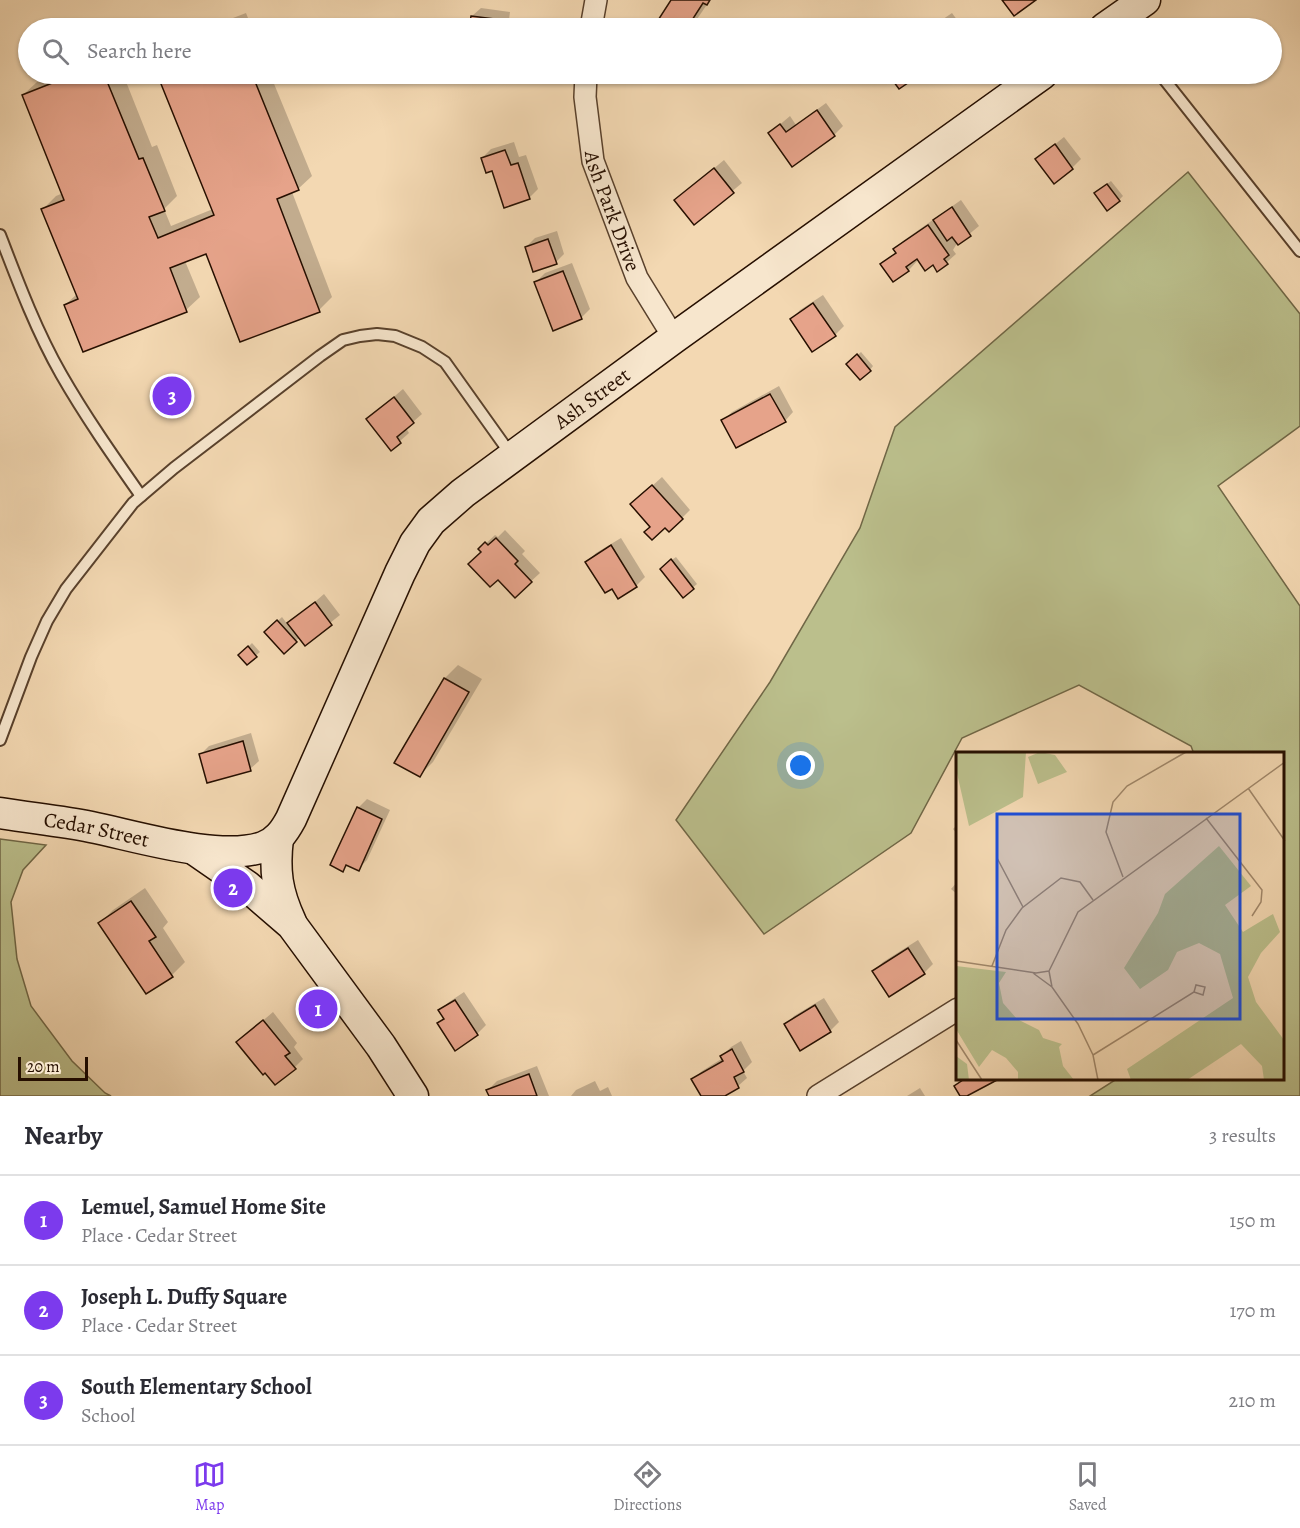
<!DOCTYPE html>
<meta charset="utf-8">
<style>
body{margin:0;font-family:Alegreya,serif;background:#f2f2f3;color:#2b2b33}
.scale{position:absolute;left:18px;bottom:15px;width:70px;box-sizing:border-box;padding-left:6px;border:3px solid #260f00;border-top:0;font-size:16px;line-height:21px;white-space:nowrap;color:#260f00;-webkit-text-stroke:4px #f7e6cd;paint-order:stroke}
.you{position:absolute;left:801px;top:766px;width:21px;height:21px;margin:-15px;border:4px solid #fff;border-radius:50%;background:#1a73e8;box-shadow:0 0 0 9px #1a73e833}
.badge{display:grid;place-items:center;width:39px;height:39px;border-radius:50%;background:#7c3aed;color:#fff;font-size:20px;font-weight:700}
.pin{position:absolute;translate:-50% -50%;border:3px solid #fff;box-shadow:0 2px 6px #0006}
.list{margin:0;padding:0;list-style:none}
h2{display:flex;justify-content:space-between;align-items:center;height:78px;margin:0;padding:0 24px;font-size:26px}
h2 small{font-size:20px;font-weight:400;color:#7c7c81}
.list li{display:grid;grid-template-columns:39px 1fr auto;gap:18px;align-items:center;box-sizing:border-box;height:90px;padding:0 24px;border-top:2px solid #e1e1e2}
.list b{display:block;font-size:22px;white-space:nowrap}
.list p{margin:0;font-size:20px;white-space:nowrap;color:#7c7c81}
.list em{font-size:20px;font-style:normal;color:#7c7c81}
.icon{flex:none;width:33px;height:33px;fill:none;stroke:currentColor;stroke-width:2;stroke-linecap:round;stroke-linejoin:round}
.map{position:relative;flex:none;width:1300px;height:1096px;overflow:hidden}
.search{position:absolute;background:#fff;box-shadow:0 2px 4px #0004;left:18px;right:18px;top:18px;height:66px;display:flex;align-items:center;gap:15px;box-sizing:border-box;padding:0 21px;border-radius:33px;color:#7c7c81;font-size:22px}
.sheet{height:348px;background:#fff}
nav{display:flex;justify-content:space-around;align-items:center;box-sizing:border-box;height:84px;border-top:2px solid #e1e1e2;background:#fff;font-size:16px;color:#7c7c81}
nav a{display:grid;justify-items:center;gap:3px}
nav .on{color:#7c3aed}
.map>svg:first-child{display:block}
.green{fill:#bbbf8c;stroke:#706746;stroke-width:1.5}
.shadow{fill:#0003}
.building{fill:#e6a38a;stroke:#260f00;stroke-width:1.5}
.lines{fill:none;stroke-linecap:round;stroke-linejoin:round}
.lane-casing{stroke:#59412c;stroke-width:14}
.street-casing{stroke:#59412c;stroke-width:24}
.secondary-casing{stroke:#260f00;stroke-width:33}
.lane{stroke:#f7e6cd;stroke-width:10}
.street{stroke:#f7e6cd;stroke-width:21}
.secondary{stroke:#f7e6cd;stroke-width:30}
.labels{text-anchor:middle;stroke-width:4.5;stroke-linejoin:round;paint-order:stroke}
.street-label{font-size:21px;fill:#260f00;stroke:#f7e6cd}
.inset-road{fill:none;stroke:#a1886b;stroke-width:1.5}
.view{fill:#1d4ed8;fill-opacity:0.15;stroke:#1d4ed8;stroke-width:3}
.inset-edge{fill:none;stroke:#260f00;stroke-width:3}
</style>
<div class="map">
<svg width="1300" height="1096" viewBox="0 0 1300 1096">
<rect width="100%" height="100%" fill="#f3d8b2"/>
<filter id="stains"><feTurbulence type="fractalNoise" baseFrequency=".00333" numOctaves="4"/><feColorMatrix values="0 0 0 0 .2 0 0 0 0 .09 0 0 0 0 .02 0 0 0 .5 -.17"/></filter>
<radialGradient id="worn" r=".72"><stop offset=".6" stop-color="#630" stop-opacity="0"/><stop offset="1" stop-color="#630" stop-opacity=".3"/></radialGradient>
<g class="green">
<path d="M1188,172l112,142v112l-82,60 82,120v490h-210l25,-16h169v-326h-90l-3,-8 -112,-61 -117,53 -51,95 -147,101 -88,-114 94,-138 90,-154 35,-101z"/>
<path d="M0,839l46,6 -23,25 -12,32 6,57 14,47 41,55 33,32 6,3h-111z"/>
</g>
<g class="shadow">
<path d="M672,0h38l-19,28h-36z"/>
<path d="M481,8l29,4 -2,16h-38l2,-12z"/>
<path d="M246,13l6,15h-45z"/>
<path d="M952,13l11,15h-33z"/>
<path d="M57,74h66l29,73 5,-2 20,51 -13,13 7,17 42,-17 -54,-135h111l42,102 -14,13 -6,3 40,105 -13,13 -112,-58 -22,9 15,36 -14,13 -121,-5 12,-11 -34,-85 13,-13 7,-3 -40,-98 14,-13z"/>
<path d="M826,103l17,23 -9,9 -64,-2 20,-17 6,9z"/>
<path d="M1064,137l17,22 -9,9 -35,-9z"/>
<path d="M514,142l5,15 7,-2 12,34 -9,9 -36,-29 -11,-11 9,-9z"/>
<path d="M724,160l18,23 -48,40 -18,-23z"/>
<path d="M1111,181l12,15 -4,4 -19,-11z"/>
<path d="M961,200l18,26 -23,19 -3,5 3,4 -18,16 -5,-7 -14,-4 -10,11 -16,10 -11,-16 14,-12 -1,-3 8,-8z"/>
<path d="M557,231l7,23 -8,8 -30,-15 9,-9z"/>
<path d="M572,263l18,46 -9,9 -45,-36 9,-9z"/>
<path d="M823,295l21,31 -9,9 -43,-16 8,-9z"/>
<path d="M861,352l12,14 -3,4 -18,-10z"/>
<path d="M779,386l14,26 -8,9h-62l9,-9z"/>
<path d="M403,389l19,25 -16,14 3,5 -18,16 -23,-30z"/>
<path d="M662,477l28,33 -8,8 -16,8h-14l-11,-30z"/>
<path d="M505,530l20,21 -3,3 18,19 -25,23 -35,-47 15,-14 3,2z"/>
<path d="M621,538l24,39 -9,9 -24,1 -25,-25 9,-9z"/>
<path d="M676,557l21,27 -14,12 -18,-31z"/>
<path d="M324,594l16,21 -35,28 -5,-6 -16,15 -18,-20 16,-15 6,8z"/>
<path d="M252,643l8,9 -13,11 -7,-8z"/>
<path d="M458,665l24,14 -49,83 -13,13 -24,-13 49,-84z"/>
<path d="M251,733l8,28 -9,8 -49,-15 8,-8z"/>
<path d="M367,799l23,11 -23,50 -9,9 -10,-5 -5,6 15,-62z"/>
<path d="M958,824v11l-5,-6z"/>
<path d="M958,881v14l-7,-6z"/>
<path d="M145,888l23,34 -5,6 22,34 -13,13 -25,17 -47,-69 13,-13z"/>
<path d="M918,940l15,24 -9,9 -34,22 -16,-24 9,-9z"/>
<path d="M464,992l22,33 -9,9 -38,-11 6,-5 -5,-8 9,-8z"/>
<path d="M824,998l15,24 -9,9 -44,-6 8,-9z"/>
<path d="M273,1012l24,31 -3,4 9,12 -8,8 -57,-25z"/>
<path d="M741,1041l11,21 -9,9 4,7 -9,8 -16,10h-20l-9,-17 9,-8 21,-13 -1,-2 9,-9z"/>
<path d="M537,1066l12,30h-59l-2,-6 9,-9z"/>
<path d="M595,1081l5,10 8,-4 4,9h-41l5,-6z"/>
<path d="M920,1088l5,8h-18z"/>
</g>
<g class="building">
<path d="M671,0h39l-3,5 -4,-2 -16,25h-34z"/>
<path d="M1002,0h34l-22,16z"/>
<path d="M471,16l31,4 -1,8h-32z"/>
<path d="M75,74h29l35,85 4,-1 22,53 -16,6 9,21 56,-23 -57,-141h95l47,116 -22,9 43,113 -80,30 -34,-88 -36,14 17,44 -104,40 -19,-47 14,-6 -37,-90 23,-9 -42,-105z"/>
<path d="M888,74h33l-22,15z"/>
<path d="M817,110l18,26 -43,31 -24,-34 12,-9 6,8z"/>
<path d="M1055,144l18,25 -19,15 -19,-25z"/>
<path d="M505,150l6,15 7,-2 12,36 -26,9 -12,-37 -6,2 -5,-15z"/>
<path d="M714,168l20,25 -40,32 -20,-25z"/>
<path d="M1107,184l13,17 -13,10 -13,-18z"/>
<path d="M952,207l19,29 -13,9 -6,-8 -5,4 -14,-21z"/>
<path d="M928,225l21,30 -5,4 4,5 -11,8 -4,-7 -8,6 -8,-12 -11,8 3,4 -16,11 -13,-18 16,-11 -3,-4z"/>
<path d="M548,239l9,25 -24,8 -8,-25z"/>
<path d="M563,271l19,48 -29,12 -19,-49z"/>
<path d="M813,303l23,33 -24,16 -22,-33z"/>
<path d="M857,354l14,17 -11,9 -14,-16z"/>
<path d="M770,394l16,28 -50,26 -15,-28z"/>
<path d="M394,397l20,26 -17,14 4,6 -10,8 -25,-32z"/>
<path d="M652,485l31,34 -14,13 -4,-4 -13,12 -8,-8 6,-5 -20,-23z"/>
<path d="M496,538l22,23 -3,3 17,18 -17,16 -17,-18 -8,7 -22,-23 13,-12 -3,-3 7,-7 3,3z"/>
<path d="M611,545l26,42 -19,12 -6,-10 -7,4 -20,-31z"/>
<path d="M671,559l23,30 -11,9 -23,-29z"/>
<path d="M315,602l17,23 -27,21 -18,-23z"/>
<path d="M277,620l20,22 -13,12 -20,-22z"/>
<path d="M248,646l9,11 -10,8 -9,-10z"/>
<path d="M444,678l25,14 -49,85 -26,-14z"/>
<path d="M243,741l8,30 -44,12 -8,-29z"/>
<path d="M357,807l25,12 -23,52 -13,-6 -3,7 -13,-7z"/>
<path d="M131,901l25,36 -7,4 24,36 -27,17 -48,-71z"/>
<path d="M908,948l17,26 -36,23 -17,-26z"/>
<path d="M455,1000l23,35 -23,16 -18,-28 7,-4 -6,-9z"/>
<path d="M815,1005l16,27 -31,19 -16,-27z"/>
<path d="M263,1020l27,33 -5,3 11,13 -21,16 -10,-12 -2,2 -27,-33z"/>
<path d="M732,1049l12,23 -10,5 5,11 -14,8h-24l-10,-17 32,-18 -3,-5z"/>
<path d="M529,1074l8,22h-48l-3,-6z"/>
<path d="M963,1080h34l-30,16h-7l-6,-10z"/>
</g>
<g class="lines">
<defs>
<g id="lane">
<path d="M1160,74l140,177"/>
<path d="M0,235c18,47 36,95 61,139 24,42 52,82 80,122"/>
<path d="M0,740l31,-83 16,-36 19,-32 67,-86 41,-35 146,-112 23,-16 17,-4 17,-2 18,2 27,11 23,15 67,94"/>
</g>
<g id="street">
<path d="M591,28l5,-28"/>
<path id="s1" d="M586,74l-1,23 8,64 44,117 37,60"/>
<path d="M818,1096l140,-87"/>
</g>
<g id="secondary">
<path d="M1105,28l40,-28"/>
<path id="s2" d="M0,813c30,5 61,8 91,14 45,9 128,35 172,20 14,-5 21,-15 28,-28l109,-246 15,-30 16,-22 32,-28 211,-155 368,-264"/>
<path d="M278,838c-4,33 -1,54 13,84"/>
<path d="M195,850l52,36 45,39 89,121 32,50"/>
</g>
</defs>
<use href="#lane" class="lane-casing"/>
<use href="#street" class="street-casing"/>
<use href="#secondary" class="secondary-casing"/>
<use href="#lane" class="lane"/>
<use href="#street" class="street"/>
<use href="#secondary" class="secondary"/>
</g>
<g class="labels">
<g class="street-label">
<text dy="7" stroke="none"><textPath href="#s1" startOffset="141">Ash Park Drive</textPath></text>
<text dy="7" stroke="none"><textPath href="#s2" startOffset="840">Ash Street</textPath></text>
<text dy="7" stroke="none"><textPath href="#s2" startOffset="98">Cedar Street</textPath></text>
</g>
</g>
<g transform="translate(956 752)">
<rect width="328" height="328" fill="#f3d8b2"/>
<path d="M1,0h69l-3,45 -54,29 -13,-57zM84,0l15,3 12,17 -29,12 -10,-27zM263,94l32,40 -26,19 18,27 30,-18 7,18 -19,21 -13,24 8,25 28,38v40h-20l-2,-14 -21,-22 -54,36h-56l-4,-11 106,-71 -13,-44 -21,-11 -22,9 -9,18 -28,19 -16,-21 34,-55 7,-19zM0,214l50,6 -7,11 4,20 14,16 22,11 4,8 19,6 -3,3 4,19 11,14h-56v-8l-12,-14 -14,-8 -13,17 -23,-38zM0,304l11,8 2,16h-13z" fill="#bbbf8c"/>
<path class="inset-road" d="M292,36l37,53M250,66l56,72 -1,12 -9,14M41,106l26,49M167,125l-17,-45 7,-30 14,-16 59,-34M0,209l80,12 13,-2M36,214l14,-36 16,-22 39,-30 19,4 13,18M77,221l19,14 26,37 15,31 5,25M96,235l-3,-16 29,-59 207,-150M0,288l26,40M137,303l101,-63 2,-7 9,2 -2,8 -9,-3"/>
<path class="view" d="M41,62h243v205h-243z"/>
<rect width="328" height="328" class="inset-edge"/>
</g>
<rect width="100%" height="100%" filter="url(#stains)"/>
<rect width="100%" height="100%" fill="url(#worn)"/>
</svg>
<div class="scale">20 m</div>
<div class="you"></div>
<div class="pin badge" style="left:318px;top:1009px">1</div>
<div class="pin badge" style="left:233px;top:888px">2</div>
<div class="pin badge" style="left:172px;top:396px">3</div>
<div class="search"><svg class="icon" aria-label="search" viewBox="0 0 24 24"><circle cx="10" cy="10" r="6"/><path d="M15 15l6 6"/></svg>Search here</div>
</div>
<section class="sheet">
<h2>Nearby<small>3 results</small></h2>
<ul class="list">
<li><span class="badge">1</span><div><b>Lemuel, Samuel Home Site</b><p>Place · Cedar Street</p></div><em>150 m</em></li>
<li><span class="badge">2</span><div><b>Joseph L. Duffy Square</b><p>Place · Cedar Street</p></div><em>170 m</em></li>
<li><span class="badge">3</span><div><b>South Elementary School</b><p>School</p></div><em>210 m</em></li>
</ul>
</section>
<nav>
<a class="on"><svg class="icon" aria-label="map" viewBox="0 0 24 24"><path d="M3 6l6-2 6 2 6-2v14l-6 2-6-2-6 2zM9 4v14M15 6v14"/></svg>Map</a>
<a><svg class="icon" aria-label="directions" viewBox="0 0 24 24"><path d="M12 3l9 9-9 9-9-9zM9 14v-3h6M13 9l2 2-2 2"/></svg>Directions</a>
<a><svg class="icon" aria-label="saved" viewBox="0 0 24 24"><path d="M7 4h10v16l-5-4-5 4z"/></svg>Saved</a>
</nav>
